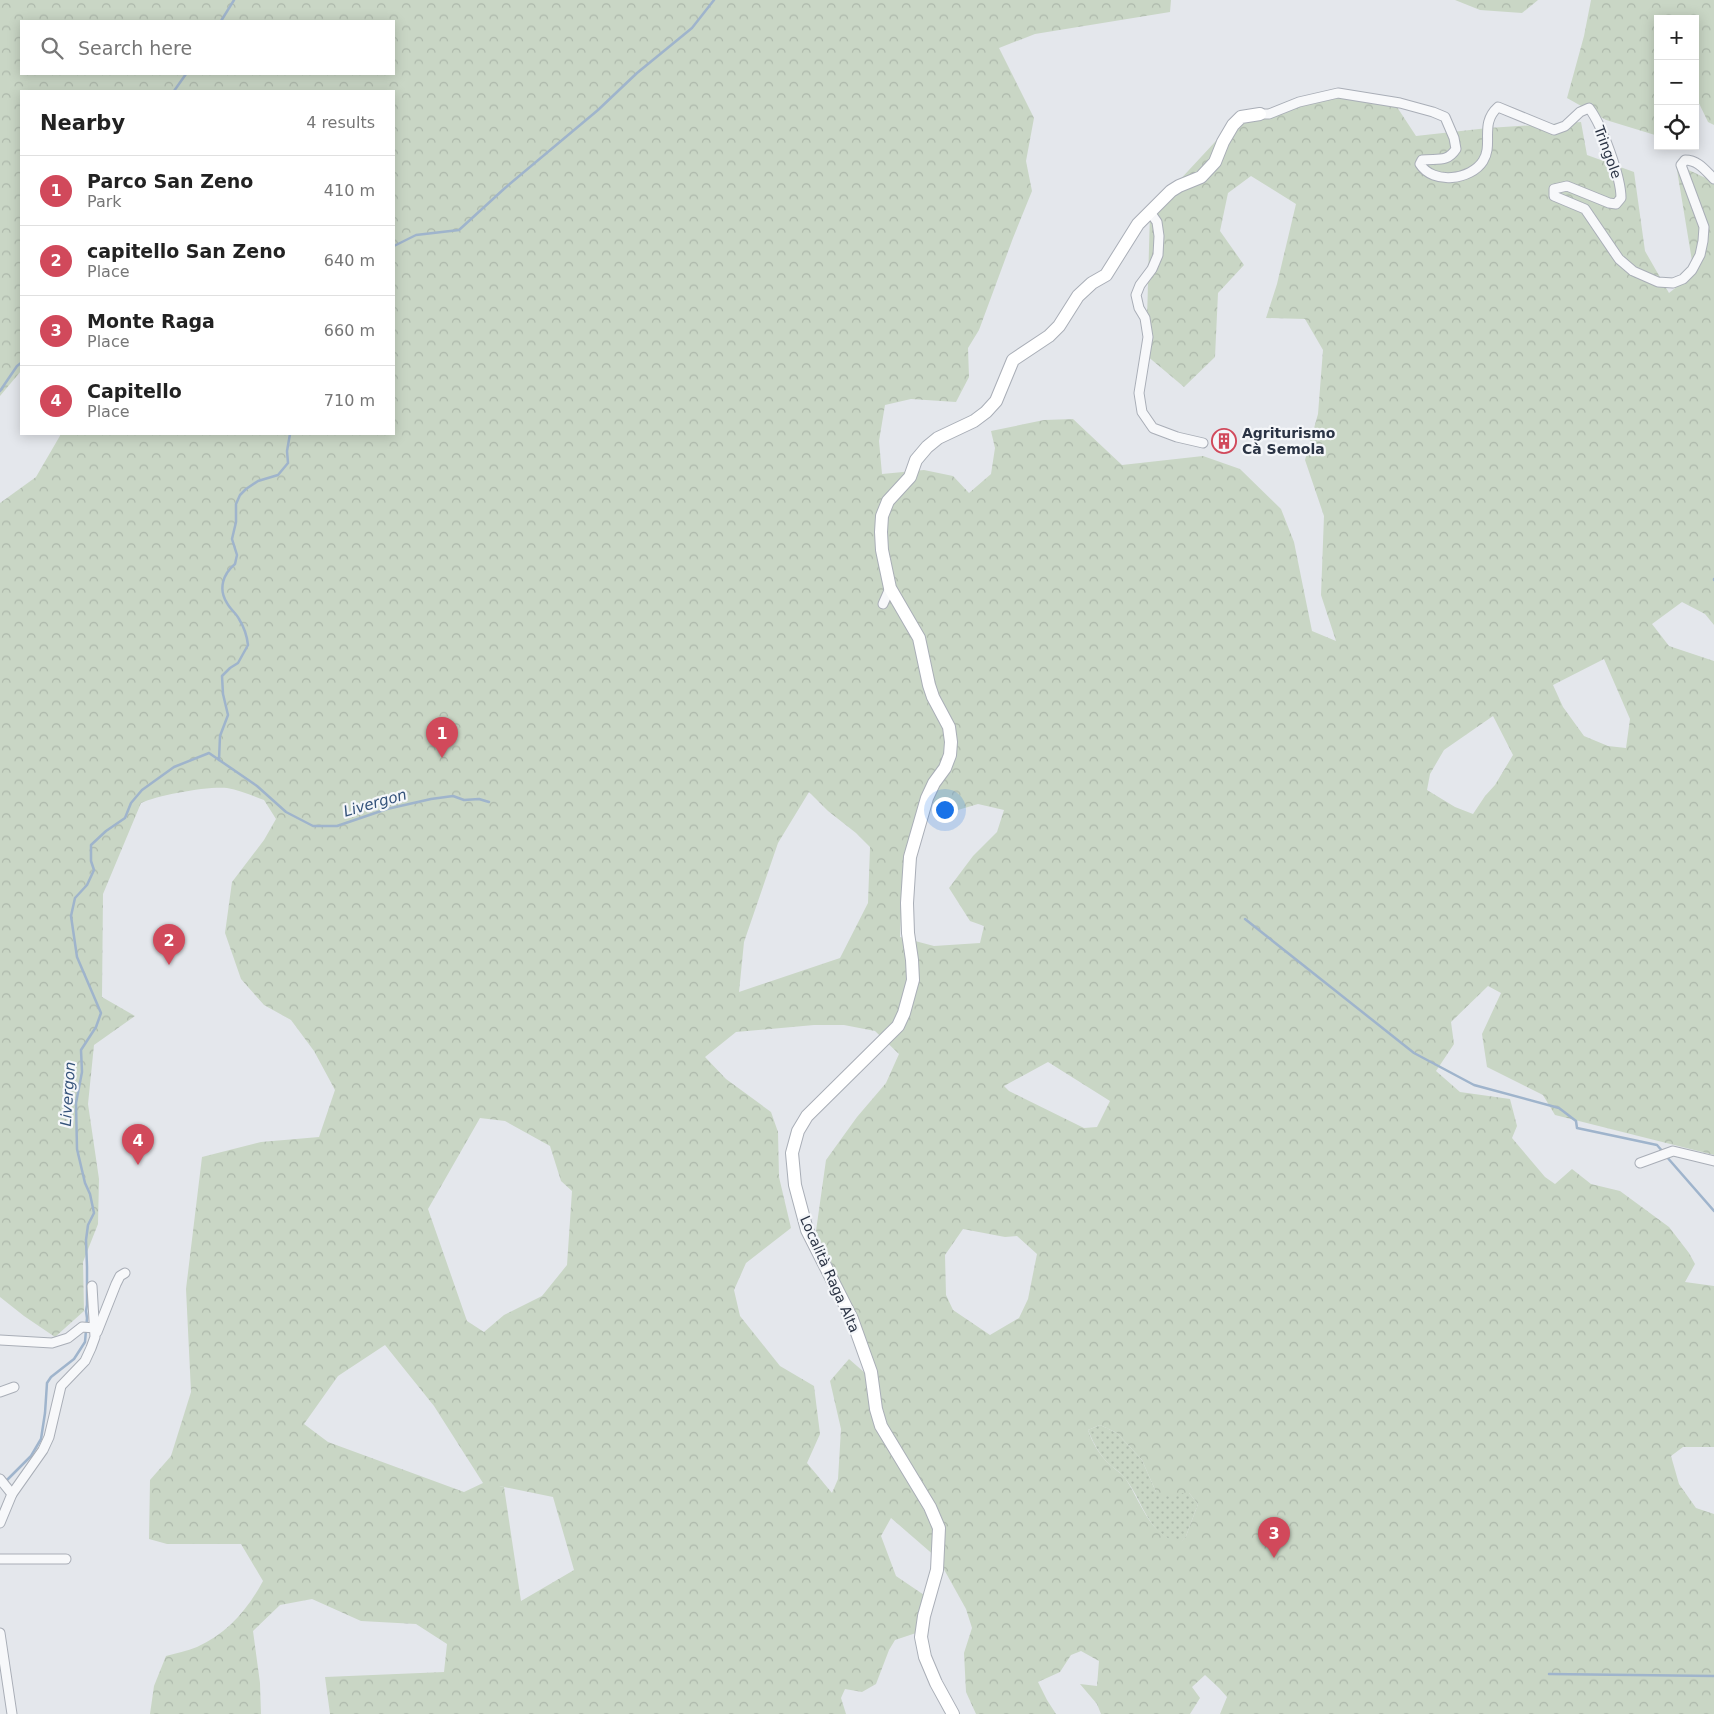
<!DOCTYPE html>
<meta charset="utf-8">
<style>
body{margin:0;font-family:"DejaVu Sans",sans-serif;background:#f6f6f6;color:#222}
.controls{position:absolute;right:15px;top:15px;display:grid;overflow:hidden;border-radius:0px;box-shadow:0 2px 12px #0003}
.controls button{width:45px;height:45px;display:grid;place-items:center;padding:0;border:0;border-bottom:1px solid #e0e0e0;background:#fff;color:#222;font:25px sans-serif}
.you{position:absolute;left:944px;top:809px;width:18px;height:18px;margin:-12px;border:4px solid #fff;border-radius:50%;background:#1a73e8;box-shadow:0 0 0 8px #1a73e833}
.badge{display:grid;place-items:center;width:32px;height:32px;border-radius:50%;background:#d1495b;color:#fff;font-size:16px;font-weight:700}
.pin{position:absolute;translate:-50% -41px;filter:drop-shadow(0 1px 2px #0008)}
.pin::after{content:'';position:absolute;top:26px;width:18px;height:15px;background:inherit;clip-path:polygon(0 0,100% 0,50% 100%)}
.list{margin:0;padding:0;list-style:none}
h2{display:flex;justify-content:space-between;align-items:center;height:65px;margin:0;padding:0 20px;font-size:21px}
h2 small{font-size:16px;font-weight:400;color:#767676}
.list li{display:grid;grid-template-columns:32px 1fr auto;gap:15px;align-items:center;box-sizing:border-box;height:70px;padding:0 20px;border-top:1px solid #e0e0e0}
.list b{display:block;font-size:19px;white-space:nowrap}
.list p{margin:0;font-size:16px;white-space:nowrap;color:#767676}
.list em{font-size:16px;font-style:normal;color:#767676}
.icon{flex:none;width:28px;height:28px;fill:none;stroke:currentColor;stroke-width:2;stroke-linecap:round;stroke-linejoin:round}
.map{position:relative;flex:none;width:1714px;height:1714px;overflow:hidden}
.search{position:absolute;background:#fff;box-shadow:0 2px 12px #0003;left:20px;top:20px;width:375px;height:55px;display:flex;align-items:center;gap:12px;box-sizing:border-box;padding:0 18px;border-radius:0px;color:#767676;font-size:19px}
.panel{position:absolute;background:#fff;box-shadow:0 2px 12px #0003;left:20px;top:90px;width:375px;height:345px;border-radius:0px}
.map>svg:first-child{display:block}
.grass{fill:url(#grass-dots)}
.forest{fill:url(#forest-crowns);fill-rule:evenodd}
.lines{fill:none;stroke-linecap:round;stroke-linejoin:round}
.stream{stroke:#9fb4cc;stroke-width:2.5}
.street-casing{stroke:#a9aeb7;stroke-width:11}
.secondary-casing{stroke:#a9aeb7;stroke-width:14}
.street{stroke:#f7f8fa;stroke-width:9}
.secondary{stroke:#fff;stroke-width:12}
.labels{text-anchor:middle;stroke-width:4.5;stroke-linejoin:round;paint-order:stroke}
.street-label{font-size:14px;fill:#2b3445;stroke:#f4f6f9}
.poi-label{font-size:14px;font-weight:bold;fill:#2b3445;stroke:#f4f6f9;text-anchor:start}
.water-label{font-size:15px;font-style:italic;fill:#34527a;stroke:#f4f6f9}
</style>
<div class="map">
<svg width="1714" height="1714" viewBox="0 0 1714 1714">
<defs>
<pattern id="grass-dots" width="8" height="8" patternUnits="userSpaceOnUse" patternTransform="scale(1.25)"><rect width="8" height="8" fill="#c9d6c5"/><path d="M2 2h.1M6 6h.1" fill="none" stroke="#adb8ab" stroke-width="1.8" stroke-linecap="round"/></pattern>
<pattern id="forest-crowns" width="20" height="18" patternUnits="userSpaceOnUse" patternTransform="scale(1.25)"><rect width="20" height="18" fill="#c9d6c5"/><path d="M2 6a3 3 0 1 1 6 0M12 15a3 3 0 1 1 6 0" fill="none" stroke="#adb8ab"/></pattern>
</defs>
<rect width="100%" height="100%" fill="#e4e7ec"/>
<path class="grass" d="M1100,1425l17,8 25,27 14,32 33,1 9,11 -12,32 -6,8c-36,-12 -35,-43 -57,-68 -4,-5 -10,-8 -15,-13 -9,-9 -15,-21 -20,-33z"/>
<g class="forest">
<path d="M0,0h1171l-1,12 -135,22 -36,14 35,70 -8,43 6,30 -19,47 -34,92 -11,18 1,29 -13,25 -45,-3 -26,6 -6,36 3,33 42,-4 29,6 16,17 22,-19 4,-26 -4,-17 53,-11 29,-1 49,46 81,-9 37,13 41,40 13,33 18,89 24,10 -15,-46 3,-79 -19,-56 13,-46 5,-64 -18,-31 -39,-1 11,-34 19,-80 -45,-28 -23,17 -8,38 24,34 -26,28 -3,64 -31,30 -38,-32 4,-143 90,-97 98,-22 57,11 21,32 72,-8 93,-6 6,33 47,17 11,79 24,42 25,-20 -18,-109 38,18v443l-9,-11 -23,-12 -30,22 17,22 45,15v494l-159,-40 -12,-20 -56,-28 -5,-33 19,-41 -13,-7 -37,36 3,22 -18,27 24,21 50,7 7,27 -5,12 33,39 10,7 17,-15 19,15 29,7 49,36 20,26 6,11 -10,18 29,4v161h-31l-12,9 8,28 17,24 18,6v200h-494l7,-17 -8,-9 -14,-13 -13,12 8,11 -10,16h-89l-4,-10 -17,-20 17,2 2,-25 -18,-10 -10,4 -11,17 -22,10 9,18 9,14h-80l-10,-22 -2,-39 8,-25 -6,-19 -25,-45 -9,-58 -44,-79 -32,-112 -40,-84 10,-71 31,-43 29,-34 13,-29 -24,-23 -31,-6h-30l-78,7 -31,25 21,22 45,33 7,20 1,45 12,51 -45,35 -12,27 6,26 40,50 34,20 6,48 -13,29 25,30 6,-14 3,-50 -11,-48 19,-22 24,21 10,49 52,103 1,25 -45,-39 -10,18 15,40 31,21 -5,34 -27,9 -6,10 -13,34 -14,8 -17,-3 -4,9 5,16h-516l-5,-37 119,-5 3,-28 -31,-20 -55,-3 -49,-22 -32,6 -27,26 7,52 1,31h-111l4,-28 12,-30c10,-3 21,-5 31,-9 30,-13 51,-38 66,-66l-22,-37h-74l-18,-5 1,-59 21,-24 20,-64 -5,-103 16,-132 59,-15 58,-5 16,-47 -21,-39 -23,-31 -27,-15 -23,-26 -16,-46 7,-51 32,-42 12,-21 -12,-19c-11,-4 -25,-10 -37,-12 -19,-2 -69,7 -86,15l-38,91 -1,103 33,19 -41,29 -6,59 11,75 -1,45 -15,38 1,49 -29,26 -31,-21 -24,-19v-794l36,-26 25,-43h333v-343h-373v280l-21,25zM21,21h373v53h-373zM1604,659l26,60 -4,29 -18,-2 -24,-10 -21,-29 -10,-22zM1493,716l20,39 -18,30 -10,11 -12,18 -18,-7 -28,-17 3,-16 14,-24zM809,792l19,19 28,22 14,14 -2,56 -28,55 -101,34 5,-50 34,-99zM924,798l24,15 30,-9 26,6 -7,22 -24,24 -24,32 21,33 14,5 -4,17 -46,3 -34,-9 3,-68 11,-45zM1048,1062l62,39 -13,26 -13,1 -75,-37 -5,-5zM480,1118l25,3 45,25 11,35 11,10 -5,74 -25,31 -38,19 -20,17 -17,-11 -39,-112zM963,1229l42,8 12,-1 20,18 -9,45 -9,19 -29,17 -37,-25 -7,-15 -1,-40zM385,1345l49,61 49,77 -19,9 -136,-50 -24,-18 34,-48zM1100,1425l17,8 25,27 14,32 17,6 9,-5h7l9,11 -12,32 -6,7c-32,-9 -38,-40 -55,-65 -5,-6 -12,-10 -17,-15 -9,-9 -16,-21 -20,-33zM490,1484l63,13 21,73 -53,31 -17,-114z"/>
<path d="M1455,0h83l-16,13 -42,-3z"/>
<path d="M1591,0h123v125l-6,-3 -13,-27v-76h-37v111l-3,5 -49,-15 -39,-22 17,-62z"/>
</g>
<g class="lines">
<g class="stream">
<path d="M221,21l13,-21"/>
<path d="M174,91l12,-17"/>
<path d="M394,246l22,-11 43,-5 46,-42 93,-78 39,-37 55,-45 22,-28"/>
<path d="M0,391l17,-25 4,-3"/>
<path d="M1714,579v1"/>
<path d="M219,760l1,-24 8,-21 -5,-21 -1,-18 8,-8 8,-5 10,-18c-1,-9 -4,-18 -9,-26 -3,-6 -9,-10 -12,-16 -9,-14 -4,-29 8,-39l2,-9 -5,-16 4,-17v-18l4,-9 6,-6 12,-8 20,-6 10,-12 -1,-12 3,-17"/>
<path d="M1245,919l169,134 60,32 85,23 17,13 1,7 80,17 6,7"/>
<path d="M1666,1156l48,55"/>
<path d="M6,1481l25,-25 10,-17 4,-26 2,-30 4,-6 23,-18 11,-17 2,-24 -1,-7 1,-6v-38l-1,-27 2,-15 6,-12 -4,-19 -5,-11 -8,-34 -1,-46 6,-31 -1,-22 15,-23 5,-14 -24,-56 -6,-41 4,-18 12,-13 7,-15 -3,-9v-16l15,-14 19,-13 6,-15 11,-13 32,-23 35,-14 48,33 29,26 27,14h24l50,-17 44,-10 22,-3 11,4 15,-1 10,3"/>
<path d="M1549,1674l165,2"/>
</g>
<defs>
<g id="street">
<path d="M1260,114h9l30,-12 39,-9 62,10 33,9 12,5 9,21 2,11c-9,14 -19,9 -34,11l-2,4c13,21 51,16 63,-3 11,-17 -4,-37 15,-54l56,23 11,-4 15,-14 9,-4c13,17 32,69 32,90l-5,6 -7,-1 -42,-17 -13,3v7l31,13 34,50 14,12 25,11 15,1 10,-4 9,-9 8,-15 3,-14 1,-14 -23,-62 4,-5c13,0 20,10 29,19"/>
<path d="M1150,212l7,10 2,14 -1,19 -6,14 -12,16 -4,10 3,13 6,10 3,19 -9,56 3,19 11,16 24,9 26,6"/>
<path d="M883,604l7,-16"/>
<path d="M1640,1163l33,-12 41,10"/>
<path d="M97,1332l19,-48 4,-8 5,-3"/>
<path d="M0,1340l52,3 16,-5 14,-11 13,1"/>
<path d="M0,1392l14,-5"/>
<path d="M0,1479l12,15"/>
<path d="M0,1523l12,-29 31,-44 6,-13 12,-51 24,-25 6,-13 4,-11 -3,-51"/>
<path d="M0,1559h66"/>
<path d="M0,1633l12,81"/>
</g>
<path id="secondary" d="M953,1714l-17,-31 -11,-26 -4,-20 3,-21 13,-46 2,-42 -9,-21 -49,-81 -5,-17 -5,-37 -19,-53 -45,-89 -12,-45 -3,-32 6,-22 9,-15 91,-90 6,-13 9,-33 -1,-20 -4,-27 -1,-30 3,-46 17,-59 7,-15 11,-15 5,-13 1,-13 -2,-15 -16,-30 -4,-12 -10,-47 -29,-50 -8,-38 -1,-18 1,-16 6,-15 22,-24 6,-17 11,-13 11,-9 36,-17 12,-9 10,-11 17,-41 36,-24 10,-10 19,-30 14,-13 14,-8 32,-51 33,-33 8,-5 22,-9 14,-15 8,-20 10,-17 8,-8 19,-3"/>
</defs>
<use href="#street" class="street-casing"/>
<use href="#secondary" class="secondary-casing"/>
<use href="#street" class="street"/>
<use href="#secondary" class="secondary"/>
</g>
<defs>
<symbol id="building-ring" viewBox="-11 -11 22 22"><circle r="9.5" fill="#f4f6f9" stroke="#d1495b" stroke-width="1.5"/><path d="M-4-6H4V6H1V3H-1V6H-4ZM-2.5-4.3h1.7v1.8h-1.7ZM.8-4.3h1.7v1.8H.8ZM-2.5-1h1.7V.8h-1.7ZM.8-1h1.7V.8H.8Z" fill="#d1495b"/></symbol>
</defs>
<g fill-rule="evenodd">
<use href="#building-ring" x="1210" y="427" width="28" height="28"/>
</g>
<g class="labels">
<g class="street-label">
<text transform="translate(1608 152) rotate(70)" y="5">Tringole</text>
<text transform="translate(830 1274) rotate(66)" y="5">Località Raga Alta</text>
</g>
<g class="poi-label">
<text x="1242" y="438">Agriturismo<tspan x="1242" dy="16">Cà Semola</tspan></text>
</g>
<g class="water-label">
<text transform="translate(375 803) rotate(-16)" y="5">Livergon</text>
<text transform="translate(68 1094) rotate(-86)" y="5">Livergon</text>
</g>
</g>
</svg>
<div class="controls">
<button>+</button>
<button>−</button>
<button><svg class="icon" aria-label="locate" viewBox="0 0 24 24"><circle cx="12" cy="12" r="6"/><path d="M12 2v4M12 18v4M2 12h4M18 12h4"/></svg></button>
</div>
<div class="you"></div>
<div class="pin badge" style="left:442px;top:758px">1</div>
<div class="pin badge" style="left:169px;top:965px">2</div>
<div class="pin badge" style="left:1274px;top:1558px">3</div>
<div class="pin badge" style="left:138px;top:1165px">4</div>
<div class="search"><svg class="icon" aria-label="search" viewBox="0 0 24 24"><circle cx="10" cy="10" r="6"/><path d="M15 15l6 6"/></svg>Search here</div>
<section class="panel">
<h2>Nearby<small>4 results</small></h2>
<ul class="list">
<li><span class="badge">1</span><div><b>Parco San Zeno</b><p>Park</p></div><em>410 m</em></li>
<li><span class="badge">2</span><div><b>capitello San Zeno</b><p>Place</p></div><em>640 m</em></li>
<li><span class="badge">3</span><div><b>Monte Raga</b><p>Place</p></div><em>660 m</em></li>
<li><span class="badge">4</span><div><b>Capitello</b><p>Place</p></div><em>710 m</em></li>
</ul>
</section>
</div>
